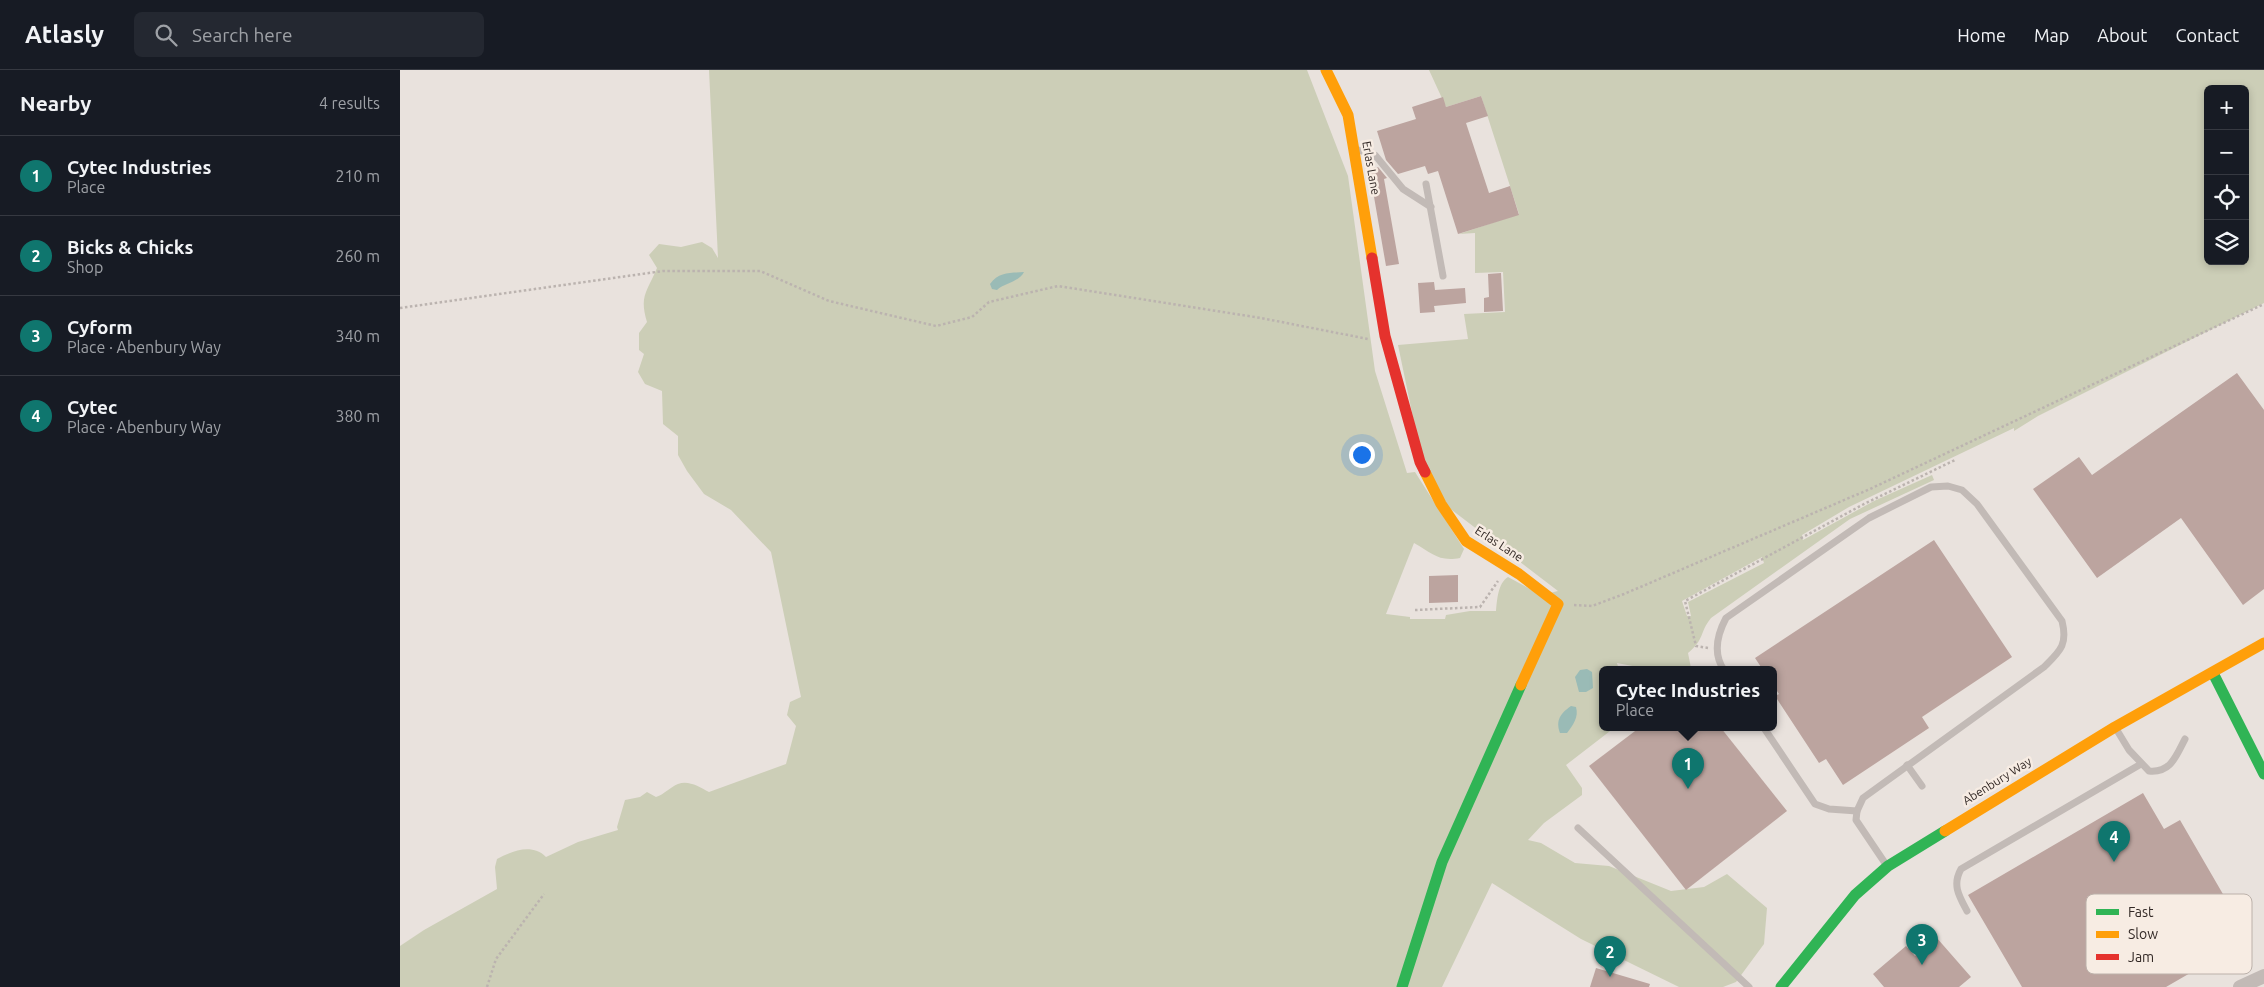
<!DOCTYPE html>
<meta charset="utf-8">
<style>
body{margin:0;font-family:Ubuntu,sans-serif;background:#242831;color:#f1f3f6}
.controls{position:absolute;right:15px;top:15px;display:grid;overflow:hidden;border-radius:8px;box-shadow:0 2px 8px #0003}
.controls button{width:45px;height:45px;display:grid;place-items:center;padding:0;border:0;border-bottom:1px solid #363941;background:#171b24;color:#f1f3f6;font:25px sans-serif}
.you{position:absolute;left:961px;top:384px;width:18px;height:18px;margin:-12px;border:4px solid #fff;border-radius:50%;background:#1a73e8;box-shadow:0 0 0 8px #1a73e833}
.badge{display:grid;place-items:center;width:32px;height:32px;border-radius:50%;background:#0f766e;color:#fff;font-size:16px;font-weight:700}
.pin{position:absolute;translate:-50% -41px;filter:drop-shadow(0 1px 2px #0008)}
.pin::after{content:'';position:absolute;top:26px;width:18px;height:15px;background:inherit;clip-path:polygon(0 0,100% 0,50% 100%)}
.popup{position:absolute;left:1199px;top:596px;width:178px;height:65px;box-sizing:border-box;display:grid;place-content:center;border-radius:8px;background:#171b24;filter:drop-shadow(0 1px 4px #0005);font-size:16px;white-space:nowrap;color:#9ea1a6}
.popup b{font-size:19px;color:#f1f3f6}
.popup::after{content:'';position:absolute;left:50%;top:100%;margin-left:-10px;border:10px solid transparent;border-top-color:#171b24}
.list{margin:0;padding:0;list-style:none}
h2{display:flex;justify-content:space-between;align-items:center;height:65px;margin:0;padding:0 20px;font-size:21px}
h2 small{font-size:16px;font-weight:400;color:#9ea1a6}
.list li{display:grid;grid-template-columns:32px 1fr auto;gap:15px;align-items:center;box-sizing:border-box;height:80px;padding:0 20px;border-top:1px solid #363941}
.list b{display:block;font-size:19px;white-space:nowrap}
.list p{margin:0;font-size:16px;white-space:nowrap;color:#9ea1a6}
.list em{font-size:16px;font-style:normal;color:#9ea1a6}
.icon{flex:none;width:28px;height:28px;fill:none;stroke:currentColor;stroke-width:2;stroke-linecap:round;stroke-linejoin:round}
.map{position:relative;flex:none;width:1864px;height:917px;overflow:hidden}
header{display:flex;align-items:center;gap:30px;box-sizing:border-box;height:70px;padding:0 25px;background:#171b24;border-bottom:1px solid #363941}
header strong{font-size:24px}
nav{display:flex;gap:28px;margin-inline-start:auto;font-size:18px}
.search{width:350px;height:45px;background:#242831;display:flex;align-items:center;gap:12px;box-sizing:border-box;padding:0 18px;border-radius:8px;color:#9ea1a6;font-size:19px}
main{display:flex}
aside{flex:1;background:#171b24}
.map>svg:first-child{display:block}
.green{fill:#ccceb7;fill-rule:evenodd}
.water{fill:#9abbb6}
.building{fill:#bca49f}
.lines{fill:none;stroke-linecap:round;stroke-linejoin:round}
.path{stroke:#bbb3af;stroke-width:2.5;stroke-dasharray:2.5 2.5;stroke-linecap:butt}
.lane{stroke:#c2bab6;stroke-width:7}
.street{stroke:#c2bab6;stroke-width:14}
.fast{stroke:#30b455;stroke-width:11}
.slow{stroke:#ff9f0a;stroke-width:11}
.jam{stroke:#e5322d;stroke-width:11}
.labels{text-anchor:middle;stroke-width:5;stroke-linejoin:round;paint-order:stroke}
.street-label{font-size:12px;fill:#322825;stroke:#f7ece3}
.key{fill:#f7ece3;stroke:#bcb1aa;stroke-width:1}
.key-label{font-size:14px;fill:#322825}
</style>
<header>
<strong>Atlasly</strong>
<div class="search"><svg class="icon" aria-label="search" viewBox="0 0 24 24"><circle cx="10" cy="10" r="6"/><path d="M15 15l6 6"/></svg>Search here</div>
<nav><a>Home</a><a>Map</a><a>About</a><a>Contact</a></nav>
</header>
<main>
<aside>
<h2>Nearby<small>4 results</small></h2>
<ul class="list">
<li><span class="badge">1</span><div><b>Cytec Industries</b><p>Place</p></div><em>210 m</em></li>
<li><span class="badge">2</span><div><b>Bicks &amp; Chicks</b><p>Shop</p></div><em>260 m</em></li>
<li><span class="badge">3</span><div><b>Cyform</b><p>Place · Abenbury Way</p></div><em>340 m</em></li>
<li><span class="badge">4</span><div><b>Cytec</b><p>Place · Abenbury Way</p></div><em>380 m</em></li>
</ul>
</aside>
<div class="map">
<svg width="1864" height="917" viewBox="0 0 1864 917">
<rect width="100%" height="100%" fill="#e9e2dd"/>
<path class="green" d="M309,0h598l41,106 27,195 32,102 8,-1 49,77 -4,9c-22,4 -28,-5 -46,-15l-28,71 24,3v2h35l1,-4 24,-4h26c1,-11 2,-28 12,-34l33,18 17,-4 -114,-87 -23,-48 -23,-111 70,-6 -4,-25 41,-2 -2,-40 -28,1v-40l-16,1 60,-20 -38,-118 -35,11 -17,-37h835v233l-226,113 -24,15v-3l-165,79 -47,28 1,5 71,-39 58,-26 2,5 -84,39 -139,99c-12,15 -6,21 -23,35l3,15 -2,2h-46v-2l-26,-5 2,7h-16v58h11l-48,37 16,23v7l-38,28 -16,17 13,3 34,20 34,3 62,25 33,-4 23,-13 40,34 -3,36 -28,38 -13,5h-44l-98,-48 -89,-56 -50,104h-1042v-41l24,-16 73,-41 -2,-22 2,-8c15,-8 35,-16 49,-2l32,-15 40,-12 -1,-3 8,-27 15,-3 7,-5 9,5c9,-3 14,-10 22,-13 11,-4 21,3 31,8l77,-28 10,-38 -9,-11 3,-13 11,-5 -30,-145 -40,-42 -27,-16 -17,-23 -9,-16v-19l-15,-12 -1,-33 -17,-7 -7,-12 6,-18 -5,-4v-17l8,-11c-8,-26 0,-30 10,-54l-8,-13 10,-11 22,3 21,-5 10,6 6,10zM1808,19h37v172h-37zM1362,487l2,6 -76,39 3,14h-4l-5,-15z"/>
<g class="water">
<path d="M624,202c-5,10 -19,11 -27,18l-5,-1 -2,-5c9,-12 20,-11 34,-12z"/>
<path d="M1187,599l5,3 1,16 -7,4h-7l-4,-15 5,-7z"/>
<path d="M1171,636l5,1c3,10 -3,18 -9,26h-7c-5,-13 1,-20 11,-27z"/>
</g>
<g class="building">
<path d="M1081,26l7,20 -22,7 23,70 21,-7 9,29 -61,19 -20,-63 -10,3 -3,-8 -27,8 -12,-14 -9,-29 39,-12 -4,-12 31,-10 3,10z"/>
<path d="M978,97l9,11 -3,1 15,85 -13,2 -17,-98z"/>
<path d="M1101,203l2,38 -19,1v-14l5,-1 -1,-23z"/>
<path d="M1034,212l1,8 30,-2 1,15 -32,3 1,6 -15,1 -2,-30z"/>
<path d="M1837,303l27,37v179l-21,16 -62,-87 -84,60 -64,-89 46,-32 13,18z"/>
<path d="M1534,470l78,117 -90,60 7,11 -86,57 -17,-26 -7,4 -44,-67 4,-2 -6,-9v-15h-10l-8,-12z"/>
<path d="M1058,505v27l-29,1v-27z"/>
<path d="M1239,658h82l66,83 -101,79 -97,-124z"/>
<path d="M1743,723l21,36 16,-9 69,119 -83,48h-144l-54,-92z"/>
<path d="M1536,867l35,40 -12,10h-75l-11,-13 33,-28 9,10z"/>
<path d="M1196,898l54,16 -1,3h-59z"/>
</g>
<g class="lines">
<g class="path">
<path d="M0,238l263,-37h97l69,30 107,25 36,-9 17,-15 69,-16 203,32 107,21"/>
<path d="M1174,535l18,1 32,-12 246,-105 394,-185"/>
<path d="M1015,540l65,-3 18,-26"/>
<path d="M1308,578l-12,-2 -11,-45 179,-97 91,-44"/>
<path d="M87,917l9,-28 48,-65"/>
</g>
<g class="lane">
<path d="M955,79l20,6 28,34 28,18"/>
<path d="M1026,114l17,92"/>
<path d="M1324,600c-11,-16 -7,-35 2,-52l143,-100 62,-31 17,-1 14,4 15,14 85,117c6,24 -2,30 -18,46l-181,131 -6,13 -1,9 31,46"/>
<path d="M1715,657l14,23 20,21c22,2 27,-15 36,-32"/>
<path d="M1364,658l51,76 14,5 28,2"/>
<path d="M1507,695l15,21"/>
<path d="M1178,758l171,159"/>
<path d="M1567,841c-8,-15 -15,-26 -6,-42l180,-105"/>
</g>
<path class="street" d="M1840,917l24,-11"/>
<g class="fast">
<path d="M1813,603l51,101"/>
<path d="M1002,917l40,-125 79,-177"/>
<path d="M1381,917l74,-92 33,-29 57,-35"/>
</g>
<g class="slow">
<path d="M926,0l22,45 24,143"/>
<path d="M1025,402l16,32 25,37 53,33 39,30 -37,81"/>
<path d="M1545,761l170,-104 149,-84"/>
</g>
<path class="jam" d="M972,188l13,78 35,126 5,10"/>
</g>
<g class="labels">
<g class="street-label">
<text transform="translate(971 98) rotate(80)" y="4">Erlas Lane</text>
<text transform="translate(1099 474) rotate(33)" y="4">Erlas Lane</text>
<text transform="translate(1597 711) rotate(-32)" y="4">Abenbury Way</text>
</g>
</g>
<rect x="1686" y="824" width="166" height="80" rx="8" class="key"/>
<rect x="1696" y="839" width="23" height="6" fill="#30b455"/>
<rect x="1696" y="861" width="23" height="7" fill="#ff9f0a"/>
<rect x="1696" y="884" width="23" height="6" fill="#e5322d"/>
<g class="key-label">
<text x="1728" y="847">Fast</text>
<text x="1728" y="869">Slow</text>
<text x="1728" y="892">Jam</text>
</g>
</svg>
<div class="controls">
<button>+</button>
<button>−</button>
<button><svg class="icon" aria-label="locate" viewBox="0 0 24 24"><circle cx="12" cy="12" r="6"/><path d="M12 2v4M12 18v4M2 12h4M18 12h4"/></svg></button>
<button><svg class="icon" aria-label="layers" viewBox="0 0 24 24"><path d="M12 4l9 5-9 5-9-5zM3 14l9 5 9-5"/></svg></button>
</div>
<div class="you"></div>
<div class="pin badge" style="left:1288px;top:719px">1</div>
<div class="popup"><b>Cytec Industries</b>Place</div>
<div class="pin badge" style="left:1210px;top:907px">2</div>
<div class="pin badge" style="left:1522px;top:895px">3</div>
<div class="pin badge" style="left:1714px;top:792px">4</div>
</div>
</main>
